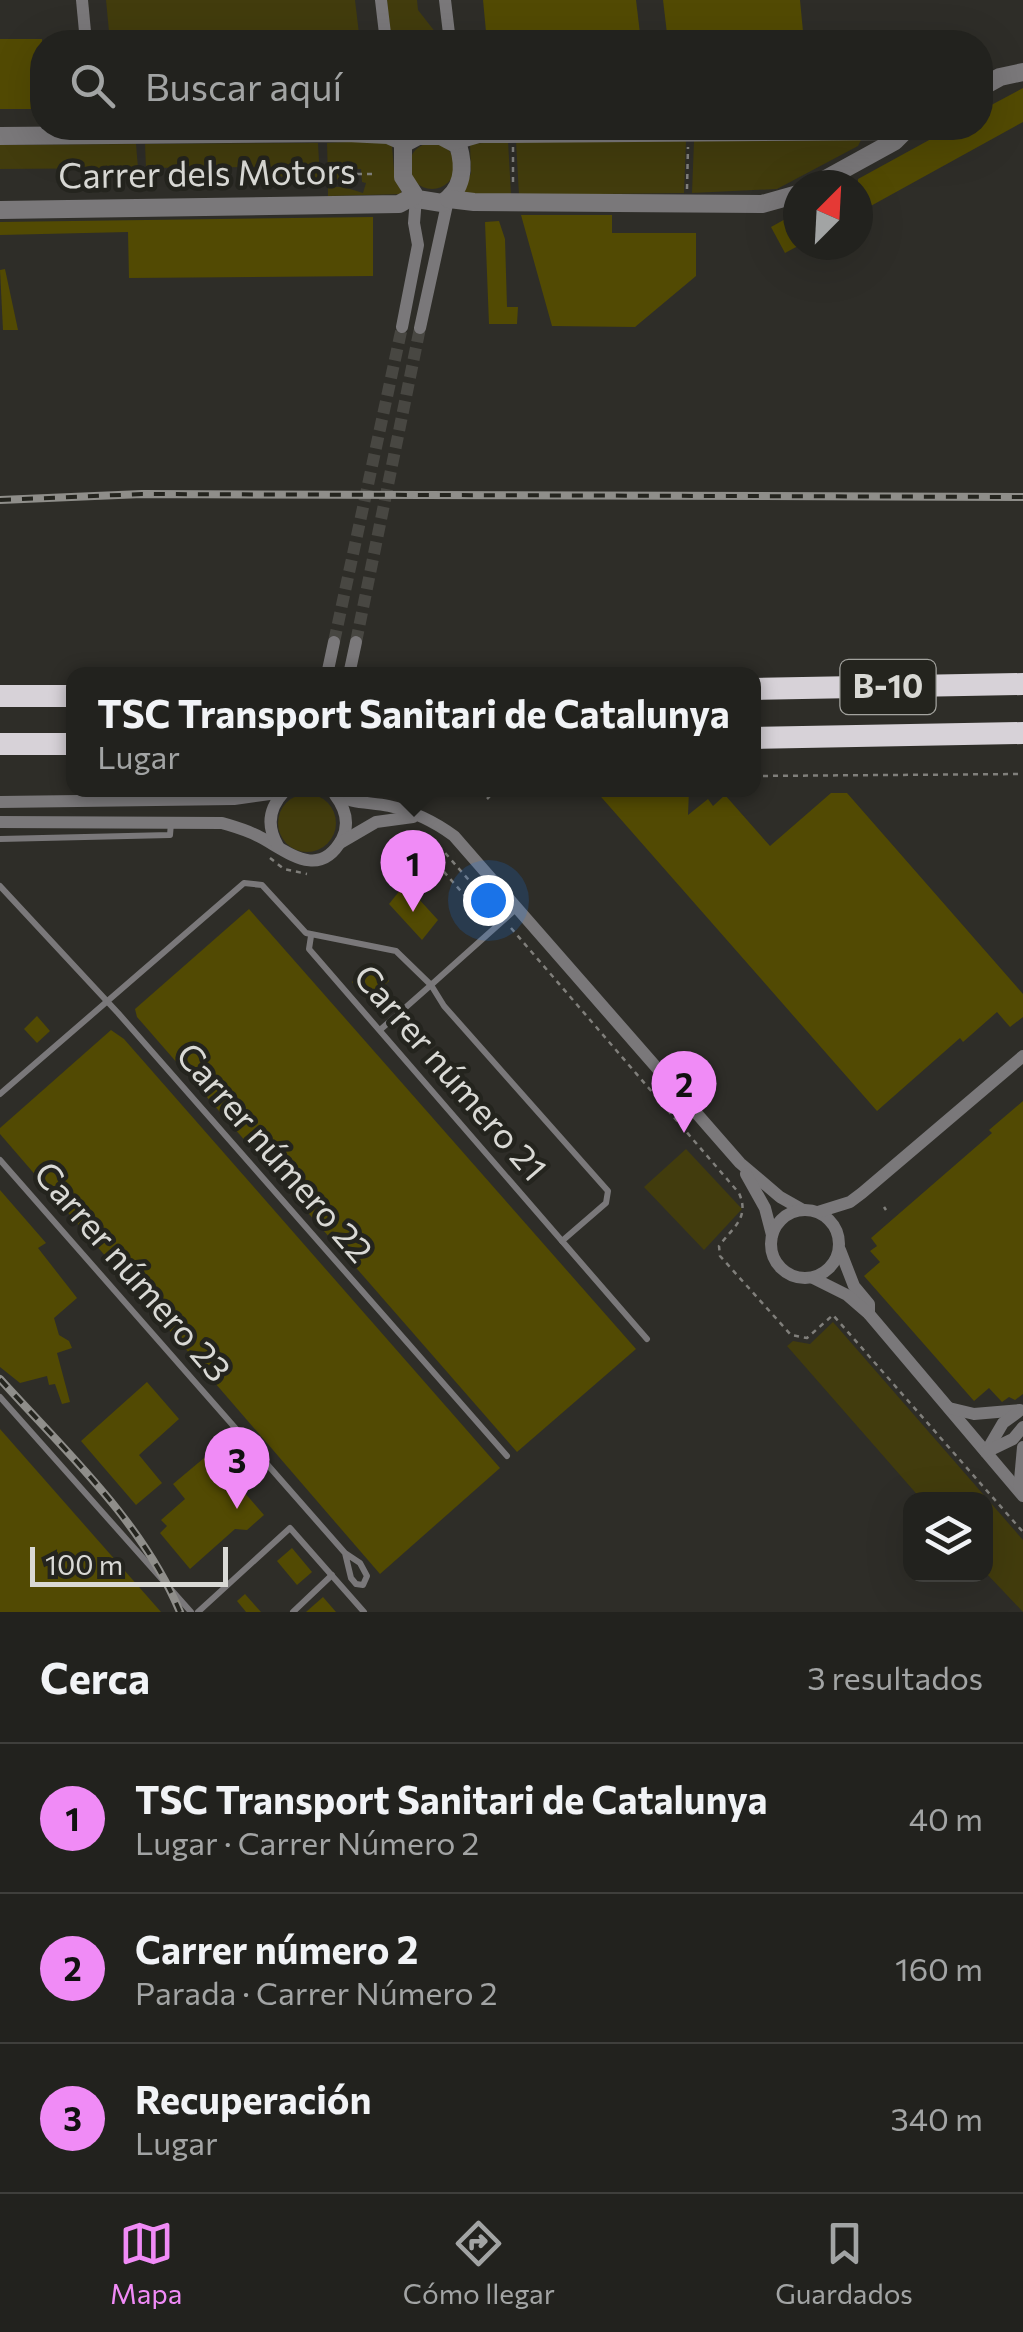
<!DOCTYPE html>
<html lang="es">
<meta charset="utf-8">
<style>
body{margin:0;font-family:Commissioner,sans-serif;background:#2e2f2b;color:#f1f3f6}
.controls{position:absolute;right:30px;bottom:30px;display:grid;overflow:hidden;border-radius:20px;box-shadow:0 10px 40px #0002}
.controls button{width:90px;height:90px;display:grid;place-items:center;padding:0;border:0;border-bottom:2px solid #3f3f3c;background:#22221e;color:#f1f3f6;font:50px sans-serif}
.compass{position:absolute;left:783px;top:170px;width:90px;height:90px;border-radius:50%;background:#22221e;box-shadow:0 10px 40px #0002;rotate:24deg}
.scale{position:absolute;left:30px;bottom:25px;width:198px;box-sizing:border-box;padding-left:10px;border:5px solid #d9d9d5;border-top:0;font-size:28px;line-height:35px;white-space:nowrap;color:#d9d9d5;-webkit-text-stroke:8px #24241e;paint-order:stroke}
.you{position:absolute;left:488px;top:900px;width:35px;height:35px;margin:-25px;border:8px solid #fff;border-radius:50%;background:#1a73e8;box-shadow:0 0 0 15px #1a73e833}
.badge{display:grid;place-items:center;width:65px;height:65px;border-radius:50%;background:#f08bf6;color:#111;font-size:32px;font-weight:700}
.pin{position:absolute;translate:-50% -82px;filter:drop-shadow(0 2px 5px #0008)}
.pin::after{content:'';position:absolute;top:52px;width:35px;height:30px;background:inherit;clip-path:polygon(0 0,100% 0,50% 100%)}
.popup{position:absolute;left:66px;top:667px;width:695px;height:130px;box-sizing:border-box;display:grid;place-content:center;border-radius:20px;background:#22221e;filter:drop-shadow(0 2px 8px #0005);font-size:32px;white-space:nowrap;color:#a2a4a4}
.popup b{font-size:38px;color:#f1f3f6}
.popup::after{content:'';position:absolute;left:50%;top:100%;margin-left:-20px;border:20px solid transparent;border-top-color:#22221e}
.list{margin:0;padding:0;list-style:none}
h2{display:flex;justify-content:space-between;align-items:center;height:130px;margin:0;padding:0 40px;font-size:42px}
h2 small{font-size:32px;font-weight:400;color:#a2a4a4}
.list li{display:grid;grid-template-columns:65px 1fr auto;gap:30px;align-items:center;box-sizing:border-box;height:150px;padding:0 40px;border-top:2px solid #3f3f3c}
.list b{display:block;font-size:38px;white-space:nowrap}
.list p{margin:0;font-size:32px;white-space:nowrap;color:#a2a4a4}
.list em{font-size:32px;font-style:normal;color:#a2a4a4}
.icon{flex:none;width:55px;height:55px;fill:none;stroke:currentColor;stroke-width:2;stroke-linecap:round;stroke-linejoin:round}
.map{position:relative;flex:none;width:1023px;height:1612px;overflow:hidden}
.search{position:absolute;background:#22221e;box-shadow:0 10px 40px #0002;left:30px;right:30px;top:30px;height:110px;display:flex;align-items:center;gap:25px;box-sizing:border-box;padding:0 35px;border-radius:40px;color:#a2a4a4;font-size:38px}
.sheet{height:580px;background:#22221e}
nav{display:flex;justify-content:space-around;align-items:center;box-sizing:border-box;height:140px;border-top:2px solid #3f3f3c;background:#22221e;font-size:28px;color:#a2a4a4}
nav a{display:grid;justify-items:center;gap:5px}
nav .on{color:#f08bf6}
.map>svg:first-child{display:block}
.green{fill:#423c0d}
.building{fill:#524a03}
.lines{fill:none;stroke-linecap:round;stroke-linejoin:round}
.minor-tunnel{stroke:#484742;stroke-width:12;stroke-dasharray:12 6;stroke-linecap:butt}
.path{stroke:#807f7b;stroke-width:2.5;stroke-dasharray:5 5;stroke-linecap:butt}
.service{stroke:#7a787a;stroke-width:6}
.minor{stroke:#7a787a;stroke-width:12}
.tertiary{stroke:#7a787a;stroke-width:18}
.trunk{stroke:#d7d2d8;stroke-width:22}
.rail-casing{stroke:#8f8e8a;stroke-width:8}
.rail{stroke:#24241e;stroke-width:4;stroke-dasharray:11;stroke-linecap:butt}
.labels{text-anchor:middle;stroke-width:9;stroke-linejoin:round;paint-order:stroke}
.shield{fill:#24241e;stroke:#a3a39e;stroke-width:2.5}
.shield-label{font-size:32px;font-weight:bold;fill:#d9d9d5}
.street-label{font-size:35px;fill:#d9d9d5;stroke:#24241e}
</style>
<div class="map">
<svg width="1023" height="1612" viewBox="0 0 1023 1612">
<rect width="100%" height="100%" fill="#2e2d28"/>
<g class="green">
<path d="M106,0h249l5,42h-250z"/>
<path d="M387,0h30l1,10 25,32h-52z"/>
<path d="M861,140l-3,6 -81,43 -85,4 2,-52z"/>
<path d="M369,141l17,1 6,4 2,24 8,24 -74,2v-9h16l19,6 3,-10 -4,-1 -1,-13h-7v11l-26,-1 -1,-36z"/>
<path d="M508,141l3,53 -45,1 -3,-4 8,-18 -1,-29z"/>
<path d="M516,141h170l-2,52 -165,2z"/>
<circle cx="432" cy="166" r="23"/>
<path d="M318,143l2,36 -32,1 -21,-11 -11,-2 -110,1 -1,-24z"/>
<path d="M136,144l2,24 -138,1v-24z"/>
<circle cx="307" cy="823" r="29"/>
<path d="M686,1149l56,60 -38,41 -60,-63z"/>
<path d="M833,1322l190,218v72l-37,-39v-73l-65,-1 -134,-153 6,-5 17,3z"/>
</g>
<g class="building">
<path d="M483,0h153l5,42h-154z"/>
<path d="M663,0h137l4,42h-136z"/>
<rect x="0" y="39" width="42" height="70"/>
<path d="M1023,88v34l-165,91v-34l93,-51h29v-17z"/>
<path d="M798,212v34l-13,7 -14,-26z"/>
<path d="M521,215h91v18h84v43l-61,51 -83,-1z"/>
<path d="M373,217v59l-244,2 -1,-46 -128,3v-13z"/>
<path d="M499,221l6,18 2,68h11l-1,17h-28l-4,-102z"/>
<path d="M5,269l13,61h-15l-3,-60z"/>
<path d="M595,790h94l-1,25 20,-16 5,7 12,-11 45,51 61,-53h16l176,201v23l-13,10 -13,-15 -34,30 -3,-4 -83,73z"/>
<path d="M405,884l33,36 -16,20 -33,-36z"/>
<path d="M249,909l387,440 -119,103 -380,-435 -2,-8z"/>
<path d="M373,963l16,18 -21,20 -16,-19z"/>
<path d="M37,1016l13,15 -13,12 -13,-14z"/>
<path d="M111,1030l13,9 376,429 -120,106 -380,-440v-6z"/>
<path d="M1023,1101v293l-8,6 -6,-3 -7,5 -13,-14 -15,13 -110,-125 16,-14 -10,-11 7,-5 -6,-8 121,-105 -3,-3z"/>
<path d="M0,1190l46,53 -8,5 39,50 -23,20 5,17 10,6 3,7 -15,5 13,49 -8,2 -7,-20 -6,1 -2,-9 -27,7 -20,-16z"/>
<path d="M147,1382l32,37 -40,36 23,28 -26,22 -55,-64z"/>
<path d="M0,1429l161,183h-161z"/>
<path d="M210,1453l54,62 -17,15 -12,-1 -45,40 -30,-36 7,-7 -6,-6 24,-21 -12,-15z"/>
<path d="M292,1548l20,24 -15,13 -20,-24z"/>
<path d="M245,1594l16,18h-15l-9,-11z"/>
<path d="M323,1597l13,15h-30z"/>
</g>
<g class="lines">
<g class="minor-tunnel">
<path d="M334,642l68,-315"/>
<path d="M356,642l64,-314"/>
</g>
<g class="path">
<path d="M513,147v37"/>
<path d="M357,174h15"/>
<path d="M687,189l1,-42"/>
<path d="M753,776l270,-2"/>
<path d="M487,799l9,-9"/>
<path d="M432,838l64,73"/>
<path d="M428,845l3,3"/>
<path d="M424,849l64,73"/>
<path d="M270,858l14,11 23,5"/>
<path d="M511,928l228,265c11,25 -6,34 -20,53l1,10 71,79 16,3 26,-23 190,217"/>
<path d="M884,1207l2,3"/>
</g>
<g class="service">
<path d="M0,839l170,-4 1,-12"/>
<path d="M0,886l118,127 389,443"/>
<path d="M311,936l-2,13 253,292"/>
<path d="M380,1030l51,-45 13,21 164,185 -2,12 -44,38 85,98"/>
<path d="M0,1094l244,-211 18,2 44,48 90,18 35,34 85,-76"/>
<path d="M0,1160l345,393 15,10 7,13 -4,9 -7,-1 -5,-6 -6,-25"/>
<path d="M0,1397l191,215"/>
<path d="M198,1612l92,-84 74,84"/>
<path d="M293,1612l39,-37"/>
</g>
<g class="minor">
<path d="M82,0l4,42"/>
<path d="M381,0l5,42"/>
<path d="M445,0l5,42"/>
<path d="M402,327l16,-82 -4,-22 2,-25"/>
<path d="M420,328l28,-128"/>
<path d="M328,670l6,-28"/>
<path d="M350,670l6,-28"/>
<path d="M335,794c16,10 35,8 54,12 23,5 46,16 65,30l286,327 40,34 23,13"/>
<path d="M0,802l234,-3 50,-7"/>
<path d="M0,822l222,1c13,4 25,7 38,14 27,14 59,44 82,2 8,-16 3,-31 -7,-44"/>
<path d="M340,843l36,-21 37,-5"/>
<path d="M278,846c-12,-20 -9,-38 6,-54"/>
<path d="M746,1174l19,34 7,27"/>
<circle cx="805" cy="1244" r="34"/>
<path d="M818,1212l32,-10 12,-9 161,-137"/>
<path d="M840,1250l14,36 15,18v10"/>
<path d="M813,1278l34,17 22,19 154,182"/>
<path d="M949,1408l25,6 46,-4"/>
<path d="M986,1452l17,-29 15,-11"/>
<path d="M986,1452l27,-13 10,-12"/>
<path d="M1019,1491l4,-44"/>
</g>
<g class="tertiary">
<path d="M980,88l20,-11 23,-5"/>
<path d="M0,136l347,-3 41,2 16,7"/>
<path d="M418,136h23l17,9c7,22 5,45 -16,58l-25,-4 -14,-22v-33z"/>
<path d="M454,141l24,-7h24l402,-3"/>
<path d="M815,185l80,-44 11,-11"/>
<path d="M449,199l25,3 288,2 36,-10"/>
<path d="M0,210l399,-6 15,-8"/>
</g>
<g class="trunk">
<path d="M753,689l270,-5"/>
<path d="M0,696h73"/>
<path d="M753,738l270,-5"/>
<path d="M0,744h73"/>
</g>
<defs>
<g id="rail">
<path d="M0,500l142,-6 881,3"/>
<path d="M0,1379c65,72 142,142 180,233"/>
</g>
</defs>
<use href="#rail" class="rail-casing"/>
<use href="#rail" class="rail"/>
</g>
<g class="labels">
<rect class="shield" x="840.5" y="660" width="95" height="54" rx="8"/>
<g class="shield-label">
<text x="888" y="698">B-10</text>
</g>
<g class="street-label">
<text transform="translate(207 174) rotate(-1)" y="12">Carrer dels Motors</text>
<text transform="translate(450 1073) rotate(49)" y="12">Carrer número 21</text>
<text transform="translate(274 1153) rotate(49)" y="12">Carrer número 22</text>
<text transform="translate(132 1272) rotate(49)" y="12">Carrer número 23</text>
</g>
</g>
</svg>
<div class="controls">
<button><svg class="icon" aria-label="layers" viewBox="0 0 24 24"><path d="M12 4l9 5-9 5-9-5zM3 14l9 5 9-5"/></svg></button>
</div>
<svg class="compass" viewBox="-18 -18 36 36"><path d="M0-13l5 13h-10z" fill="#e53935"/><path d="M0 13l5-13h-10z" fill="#a2a4a4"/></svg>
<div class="scale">100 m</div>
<div class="you"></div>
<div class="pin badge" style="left:413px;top:912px">1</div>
<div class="popup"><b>TSC Transport Sanitari de Catalunya</b>Lugar</div>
<div class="pin badge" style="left:684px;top:1133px">2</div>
<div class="pin badge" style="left:237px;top:1509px">3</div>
<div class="search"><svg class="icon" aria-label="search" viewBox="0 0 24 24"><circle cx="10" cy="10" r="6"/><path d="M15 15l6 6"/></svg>Buscar aquí</div>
</div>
<section class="sheet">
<h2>Cerca<small>3 resultados</small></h2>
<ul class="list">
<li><span class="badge">1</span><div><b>TSC Transport Sanitari de Catalunya</b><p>Lugar · Carrer Número 2</p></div><em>40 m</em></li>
<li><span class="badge">2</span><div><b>Carrer número 2</b><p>Parada · Carrer Número 2</p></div><em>160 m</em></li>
<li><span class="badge">3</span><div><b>Recuperación</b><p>Lugar</p></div><em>340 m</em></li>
</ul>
</section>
<nav>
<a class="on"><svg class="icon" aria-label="map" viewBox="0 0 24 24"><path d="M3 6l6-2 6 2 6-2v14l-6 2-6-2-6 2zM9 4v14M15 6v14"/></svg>Mapa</a>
<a><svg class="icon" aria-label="directions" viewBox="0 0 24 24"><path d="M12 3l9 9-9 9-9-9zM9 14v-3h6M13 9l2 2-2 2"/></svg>Cómo llegar</a>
<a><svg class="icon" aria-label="saved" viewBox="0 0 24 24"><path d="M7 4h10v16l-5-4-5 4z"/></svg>Guardados</a>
</nav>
